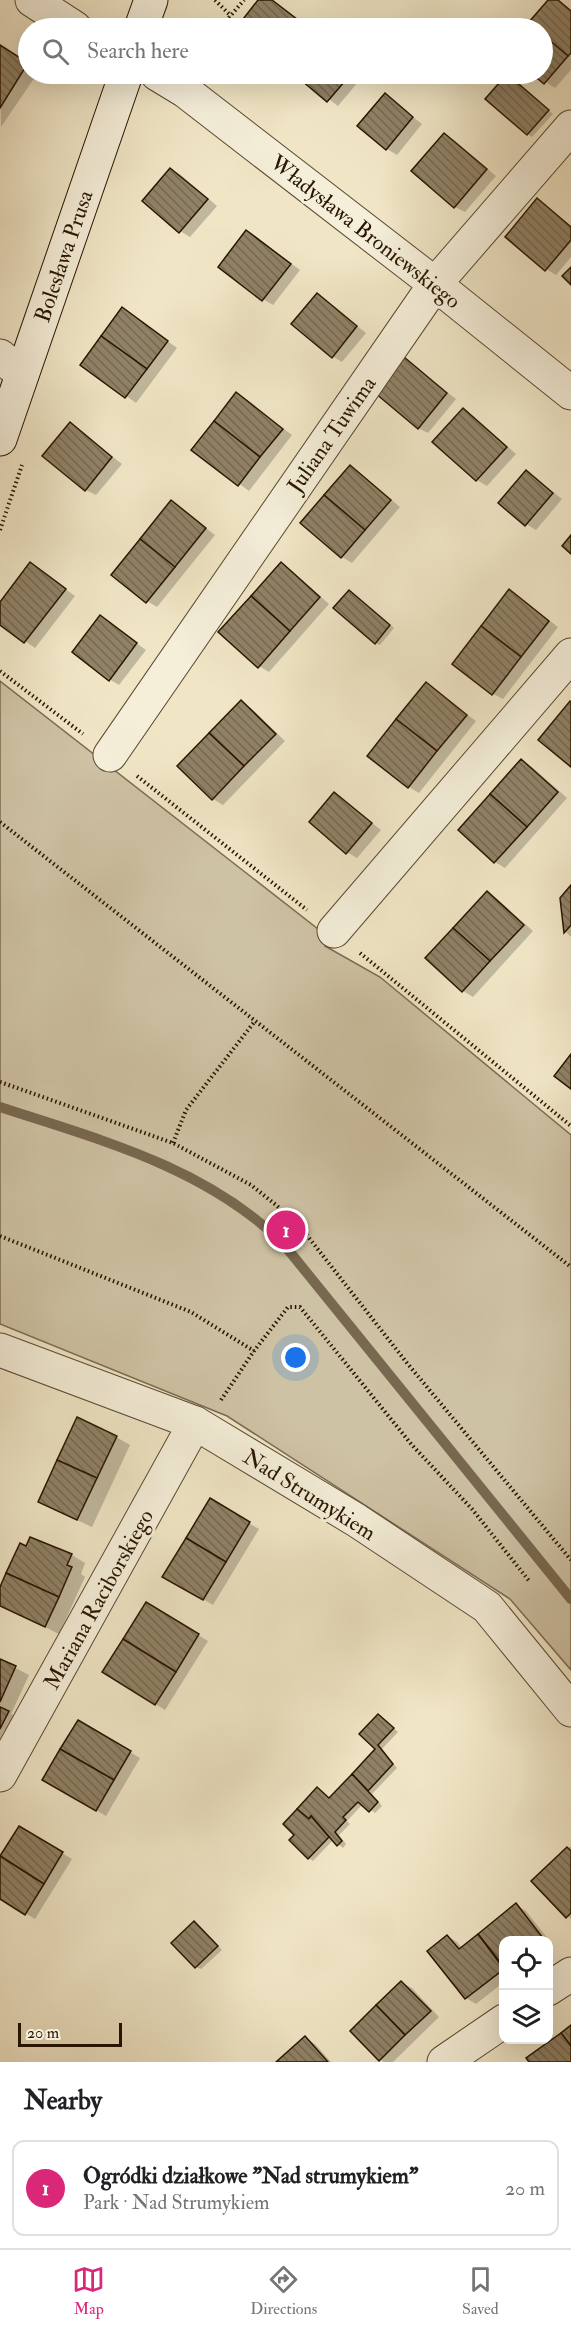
<!DOCTYPE html>
<meta charset="utf-8">
<style>
body{margin:0;font-family:"IM FELL Double Pica",serif;background:#f2f2f2;color:#202124}
.controls{position:absolute;right:18px;bottom:18px;display:grid;overflow:hidden;border-radius:12px;box-shadow:0 6px 24px #0002}
.controls button{width:54px;height:54px;display:grid;place-items:center;padding:0;border:0;border-bottom:2px solid #e0e0e0;background:#fff;color:#202124;font:30px sans-serif}
.scale{position:absolute;left:18px;bottom:15px;width:104px;box-sizing:border-box;padding-left:6px;border:3px solid #291500;border-top:0;font-size:16px;line-height:21px;white-space:nowrap;color:#291500;-webkit-text-stroke:4px #f5efda;paint-order:stroke}
.you{position:absolute;left:296px;top:1358px;width:21px;height:21px;margin:-15px;border:4px solid #fff;border-radius:50%;background:#1a73e8;box-shadow:0 0 0 9px #1a73e833}
.badge{display:grid;place-items:center;width:39px;height:39px;border-radius:50%;background:#db2777;color:#fff;font-size:20px;font-weight:700}
.pin{position:absolute;translate:-50% -50%;border:3px solid #fff;box-shadow:0 2px 6px #0006}
.list{margin:0;padding:0;list-style:none}
h2{display:flex;justify-content:space-between;align-items:center;height:78px;margin:0;padding:0 24px;font-size:26px}
h2 small{font-size:20px;font-weight:400;color:#757577}
.list li{display:grid;grid-template-columns:39px 1fr auto;gap:18px;align-items:center;box-sizing:border-box;height:96px;margin:0 12px 12px;padding:0 12px;border:2px solid #e0e0e0;border-radius:12px}
.list b{display:block;font-size:22px;white-space:nowrap}
.list p{margin:0;font-size:20px;white-space:nowrap;color:#757577}
.list em{font-size:20px;font-style:normal;color:#757577}
.icon{flex:none;width:33px;height:33px;fill:none;stroke:currentColor;stroke-width:2;stroke-linecap:round;stroke-linejoin:round}
.map{position:relative;flex:none;width:571px;height:2062px;overflow:hidden}
.search{position:absolute;background:#fff;box-shadow:0 6px 24px #0002;left:18px;right:18px;top:18px;height:66px;display:flex;align-items:center;gap:15px;box-sizing:border-box;padding:0 21px;border-radius:33px;color:#757577;font-size:22px}
.sheet{height:186px;background:#fff}
nav{display:flex;justify-content:space-around;align-items:center;box-sizing:border-box;height:84px;border-top:2px solid #e0e0e0;background:#fff;font-size:16px;color:#757577}
nav a{display:grid;justify-items:center;gap:3px}
nav .on{color:#db2777}
.map>svg:first-child{display:block}
.green{fill:#cec2a4;stroke:#7c6c52;stroke-width:1.5}
.shadow{fill:#0003}
.lines{fill:none;stroke-linecap:round;stroke-linejoin:round}
.stream{stroke:#78684f;stroke-width:10}
.building{fill:url(#building-back-hatch);stroke:#291500;stroke-width:1.5}
.street-casing{stroke:#5b4932;stroke-width:35}
.secondary-casing{stroke:#291500;stroke-width:35}
.path{stroke:#291500;stroke-width:4;stroke-dasharray:1.5 3;stroke-linecap:butt}
.street{stroke:#f5efda;stroke-width:33}
.secondary{stroke:#f5efda;stroke-width:33}
.labels{text-anchor:middle;stroke-width:6;stroke-linejoin:round;paint-order:stroke}
.street-label{font-size:22px;fill:#291500;stroke:#f5efda}
</style>
<div class="map">
<svg width="571" height="2062" viewBox="0 0 571 2062">
<defs>
<pattern id="building-back-hatch" width="6" height="6" patternUnits="userSpaceOnUse" patternTransform="scale(1.5)"><rect width="6" height="6" fill="#908267"/><path d="M-1 5l2 2M0 0l6 6M5-1l2 2" fill="none" stroke="#766952"/></pattern>
</defs>
<rect width="100%" height="100%" fill="#f0e6c6"/>
<filter id="stains"><feTurbulence type="fractalNoise" baseFrequency=".00333" numOctaves="4"/><feColorMatrix values="0 0 0 0 .2 0 0 0 0 .09 0 0 0 0 .02 0 0 0 .5 -.17"/></filter>
<radialGradient id="worn" r=".72"><stop offset=".6" stop-color="#630" stop-opacity="0"/><stop offset="1" stop-color="#630" stop-opacity=".3"/></radialGradient>
<path class="green" d="M0,681l327,255 -2,10 55,31 191,158v535l-61,-71 -283,-183 -227,-92z"/>
<g class="shadow">
<path d="M260,0h12l36,27 -70,1z"/>
<path d="M550,0h8l13,10v60l-16,18 -21,-14h8v-46h-17z"/>
<path d="M0,46l28,18v10h9l-36,53z"/>
<path d="M309,74h51l3,2 -25,30 -34,-26z"/>
<path d="M508,76l45,38 -21,23 -4,-3z"/>
<path d="M385,95l37,29 -25,31 -10,-6z"/>
<path d="M444,134l10,6 42,36 -31,36 -10,-5z"/>
<path d="M171,169l10,6 36,31 -27,31 -10,-6z"/>
<path d="M537,200l34,26v31l-15,18 -10,-6z"/>
<path d="M256,238l44,32 -27,35 -10,-6z"/>
<path d="M317,295l49,38 -24,29 -10,-6z"/>
<path d="M123,309l54,39 -41,55 -54,-39z"/>
<path d="M405,359l51,40 -28,34 -10,-5z"/>
<path d="M236,394l56,41 -43,56 -56,-42z"/>
<path d="M463,410l10,6 43,38 -29,32 -10,-6 -43,-38z"/>
<path d="M70,424l52,40 -26,31 -10,-5z"/>
<path d="M350,467l10,6 40,34 -48,56 -10,-6 -40,-34z"/>
<path d="M527,472l35,27 -26,31 -10,-6z"/>
<path d="M172,502l43,33 -58,72 -10,-6z"/>
<path d="M31,564l44,32 -40,52 -35,-25v-19z"/>
<path d="M281,564l10,6 38,34 -60,68 -10,-6z"/>
<path d="M354,595l40,33 -14,17 -5,-2z"/>
<path d="M519,597l39,30 -55,72 -10,-5z"/>
<path d="M101,617l45,33 -27,35 -10,-6z"/>
<path d="M426,684l50,37 -57,72 -10,-6z"/>
<path d="M241,702l10,6 34,33 -62,64 -10,-6 -34,-33z"/>
<path d="M522,761l10,6 35,31 -62,70 -10,-6 -35,-32z"/>
<path d="M334,794l47,36 -24,28 -10,-6z"/>
<path d="M571,887v50l-5,-5 -4,-34z"/>
<path d="M488,893l9,6 36,32 -60,66 -10,-6z"/>
<path d="M116,1437l14,8 -38,82 -39,-18z"/>
<path d="M210,1500l49,29 -46,76 -49,-29z"/>
<path d="M31,1539l41,16 13,8 -4,11 4,3 -26,57 -59,-29v-15z"/>
<path d="M147,1604l61,37 -43,69 -61,-38z"/>
<path d="M0,1660l29,15 -18,39 11,6 -8,16 -10,-5 -4,9z"/>
<path d="M383,1719l15,13 -16,17 15,19 -25,26 10,12 -7,7 -12,-9 -16,17 3,3 -11,11 7,9 -3,4 -10,-8 -20,21 -4,-3 -13,-23 -11,-11 45,-25 47,-50z"/>
<path d="M78,1722l62,36 -34,58 -62,-37z"/>
<path d="M19,1828l53,31 -37,60 -35,-21v-39z"/>
<path d="M571,1846v73l-38,-37z"/>
<path d="M516,1905l10,6 26,33 -4,3v-7h-44v42l-28,22 -10,-6 -19,-62 10,6 5,6z"/>
<path d="M199,1926l23,24 -21,19 -5,-2z"/>
<path d="M402,1983l10,5 27,29 -46,45h-9l-4,-3z"/>
<path d="M305,2038l10,6 16,18h-53z"/>
</g>
<g class="lines">
<path class="stream" d="M0,1107c100,33 202,59 281,134l290,358"/>
</g>
<g class="building">
<path d="M258,0h14l26,20 -6,8h-56z"/>
<path d="M548,0h10l13,11v42l-3,3 -26,-22v-6h-5l-8,-6z"/>
<path d="M542,34l26,22 -24,28 -12,-10h10z"/>
<path d="M0,45l28,18 -28,45z"/>
<path d="M308,74h43l-24,28 -25,-21z"/>
<path d="M507,74l42,36 -22,25 -42,-36z"/>
<path d="M385,93l28,24 -27,33 -29,-24z"/>
<path d="M444,133l43,36 -33,39 -43,-37z"/>
<path d="M170,168l38,31 -29,34 -37,-32z"/>
<path d="M537,198l34,29v13l-26,31 -40,-34z"/>
<path d="M246,230l45,34 -29,37 -44,-34z"/>
<path d="M571,267v18l-9,-9z"/>
<path d="M317,293l40,33 -25,32 -41,-34z"/>
<path d="M122,307l46,34 -21,28 -46,-33z"/>
<path d="M101,336l46,33 -22,29 -45,-33z"/>
<path d="M404,357l43,36 -29,36 -43,-36z"/>
<path d="M236,392l47,37 -23,28 -46,-36z"/>
<path d="M463,408l44,39 -31,34 -44,-39z"/>
<path d="M214,421l46,36 -22,29 -47,-36z"/>
<path d="M70,422l42,35 -27,34 -43,-35z"/>
<path d="M350,465l41,35 -26,30 -41,-35z"/>
<path d="M526,470l27,23 -28,33 -27,-23z"/>
<path d="M324,495l41,35 -24,28 -41,-35z"/>
<path d="M171,500l35,28 -31,39 -35,-28z"/>
<path d="M571,535v19l-9,-8z"/>
<path d="M140,539l35,28 -29,36 -35,-28z"/>
<path d="M30,562l36,27 -42,54 -24,-18v-23z"/>
<path d="M281,562l39,35 -30,34 -39,-35z"/>
<path d="M509,589l40,32 -28,36 -40,-31z"/>
<path d="M349,590l41,35 -15,19 -42,-36z"/>
<path d="M251,596l39,35 -32,37 -40,-36z"/>
<path d="M100,615l37,28 -28,38 -37,-29z"/>
<path d="M481,626l40,31 -29,38 -40,-31z"/>
<path d="M426,682l41,33 -30,36 -41,-32z"/>
<path d="M241,700l35,34 -32,32 -35,-33z"/>
<path d="M570,701l1,1v65l-33,-27z"/>
<path d="M396,719l41,32 -29,37 -41,-32z"/>
<path d="M209,733l35,33 -32,34 -35,-34z"/>
<path d="M521,759l37,33 -31,35 -37,-33z"/>
<path d="M334,792l38,31 -26,31 -37,-32z"/>
<path d="M490,794l37,33 -33,36 -36,-33z"/>
<path d="M571,885v40l-7,8 -4,-35z"/>
<path d="M487,891l37,34 -34,36 -37,-33z"/>
<path d="M453,928l37,33 -28,31 -37,-34z"/>
<path d="M571,1054v35l-17,-13z"/>
<path d="M77,1417l40,19 -20,42 -40,-18z"/>
<path d="M57,1460l40,18 -20,42 -39,-18z"/>
<path d="M210,1498l40,24 -24,40 -40,-24z"/>
<path d="M30,1537l42,17 -5,11 5,2 -13,30 -53,-24 14,-30 6,3z"/>
<path d="M186,1538l40,24 -23,38 -41,-23z"/>
<path d="M6,1573l53,24 -14,30 -45,-21v-19z"/>
<path d="M146,1602l53,32 -23,38 -53,-33z"/>
<path d="M123,1639l53,33 -21,33 -53,-33z"/>
<path d="M0,1659l16,7 -16,36z"/>
<path d="M0,1707l9,4 -9,18z"/>
<path d="M378,1714l16,14 -16,17 15,19 -25,27 -16,-17 23,-25 -16,-15z"/>
<path d="M78,1720l53,31 -17,29 -54,-31z"/>
<path d="M60,1749l54,31 -18,31 -54,-31z"/>
<path d="M352,1774l26,28 -9,10 -11,-10 -15,15 3,3 -11,12 7,9 -5,5 -26,-30 -2,3 -12,-10 20,-22 12,11z"/>
<path d="M297,1809l12,10 2,-3 18,21 -21,22 -19,-19 5,-5 -11,-11z"/>
<path d="M19,1826l44,26 -19,32 -44,-28z"/>
<path d="M567,1847l4,4v62l-5,5 -35,-37z"/>
<path d="M0,1856l44,28 -19,31 -25,-16z"/>
<path d="M516,1903l27,35 -3,2h-36v27l-26,-33z"/>
<path d="M194,1921l24,25 -23,22 -24,-25z"/>
<path d="M478,1934l26,35 -39,30 -38,-48 20,-16 12,14z"/>
<path d="M401,1981l30,30 -26,24 -29,-30z"/>
<path d="M376,2005l29,30 -26,26 -29,-30z"/>
<path d="M571,2025v21l-10,-13z"/>
<path d="M561,2033l10,13v16h-42l-3,-4z"/>
<path d="M305,2036l23,26h-52z"/>
</g>
<g class="lines">
<defs>
<g id="street">
<path d="M32,0l43,28"/>
<path d="M157,74l28,17 250,193 136,109"/>
<path d="M0,356l22,18"/>
<path d="M110,755l325,-471 136,-157"/>
<path d="M334,931l237,-276"/>
<path d="M0,1350l195,73 161,97 131,87 84,103"/>
<path d="M0,1775l195,-352"/>
<path d="M548,1989l23,-15"/>
<path d="M444,2062l60,-41"/>
</g>
<g id="secondary">
<path d="M141,28l10,-28"/>
<path d="M0,439l126,-365"/>
</g>
</defs>
<use href="#street" class="street-casing"/>
<use href="#secondary" class="secondary-casing"/>
<g class="path">
<path d="M215,0l16,16"/>
<path d="M220,28l24,-28"/>
<path d="M0,530l22,-65"/>
<path d="M0,671l83,63"/>
<path d="M137,776l170,134"/>
<path d="M0,822l571,445"/>
<path d="M360,953l211,173"/>
<path d="M0,1082l173,61 78,42 25,20 26,24 105,134 164,197"/>
<path d="M173,1143l13,-33 69,-89"/>
<path d="M0,1236l191,76 63,39"/>
<path d="M221,1400l33,-49 34,-44h12l112,138 60,64 58,73"/>
</g>
<use href="#street" class="street"/>
<use href="#secondary" class="secondary"/>
</g>
<g class="labels">
<g class="street-label">
<text transform="translate(366 231) rotate(38)" y="8">Władysława Broniewskiego</text>
<text transform="translate(63 256) rotate(-71)" y="8">Bolesława Prusa</text>
<text transform="translate(331 434) rotate(-55)" y="8">Juliana Tuwima</text>
<text transform="translate(310 1494) rotate(32)" y="8">Nad Strumykiem</text>
<text transform="translate(98 1599) rotate(-61)" y="8">Mariana Raciborskiego</text>
</g>
</g>
<rect width="100%" height="100%" filter="url(#stains)"/>
<rect width="100%" height="100%" fill="url(#worn)"/>
</svg>
<div class="controls">
<button><svg class="icon" aria-label="locate" viewBox="0 0 24 24"><circle cx="12" cy="12" r="6"/><path d="M12 2v4M12 18v4M2 12h4M18 12h4"/></svg></button>
<button><svg class="icon" aria-label="layers" viewBox="0 0 24 24"><path d="M12 4l9 5-9 5-9-5zM3 14l9 5 9-5"/></svg></button>
</div>
<div class="scale">20 m</div>
<div class="you"></div>
<div class="pin badge" style="left:286px;top:1230px">1</div>
<div class="search"><svg class="icon" aria-label="search" viewBox="0 0 24 24"><circle cx="10" cy="10" r="6"/><path d="M15 15l6 6"/></svg>Search here</div>
</div>
<section class="sheet">
<h2>Nearby<small></small></h2>
<ul class="list">
<li><span class="badge">1</span><div><b>Ogródki działkowe &quot;Nad strumykiem&quot;</b><p>Park · Nad Strumykiem</p></div><em>20 m</em></li>
</ul>
</section>
<nav>
<a class="on"><svg class="icon" aria-label="map" viewBox="0 0 24 24"><path d="M3 6l6-2 6 2 6-2v14l-6 2-6-2-6 2zM9 4v14M15 6v14"/></svg>Map</a>
<a><svg class="icon" aria-label="directions" viewBox="0 0 24 24"><path d="M12 3l9 9-9 9-9-9zM9 14v-3h6M13 9l2 2-2 2"/></svg>Directions</a>
<a><svg class="icon" aria-label="saved" viewBox="0 0 24 24"><path d="M7 4h10v16l-5-4-5 4z"/></svg>Saved</a>
</nav>
